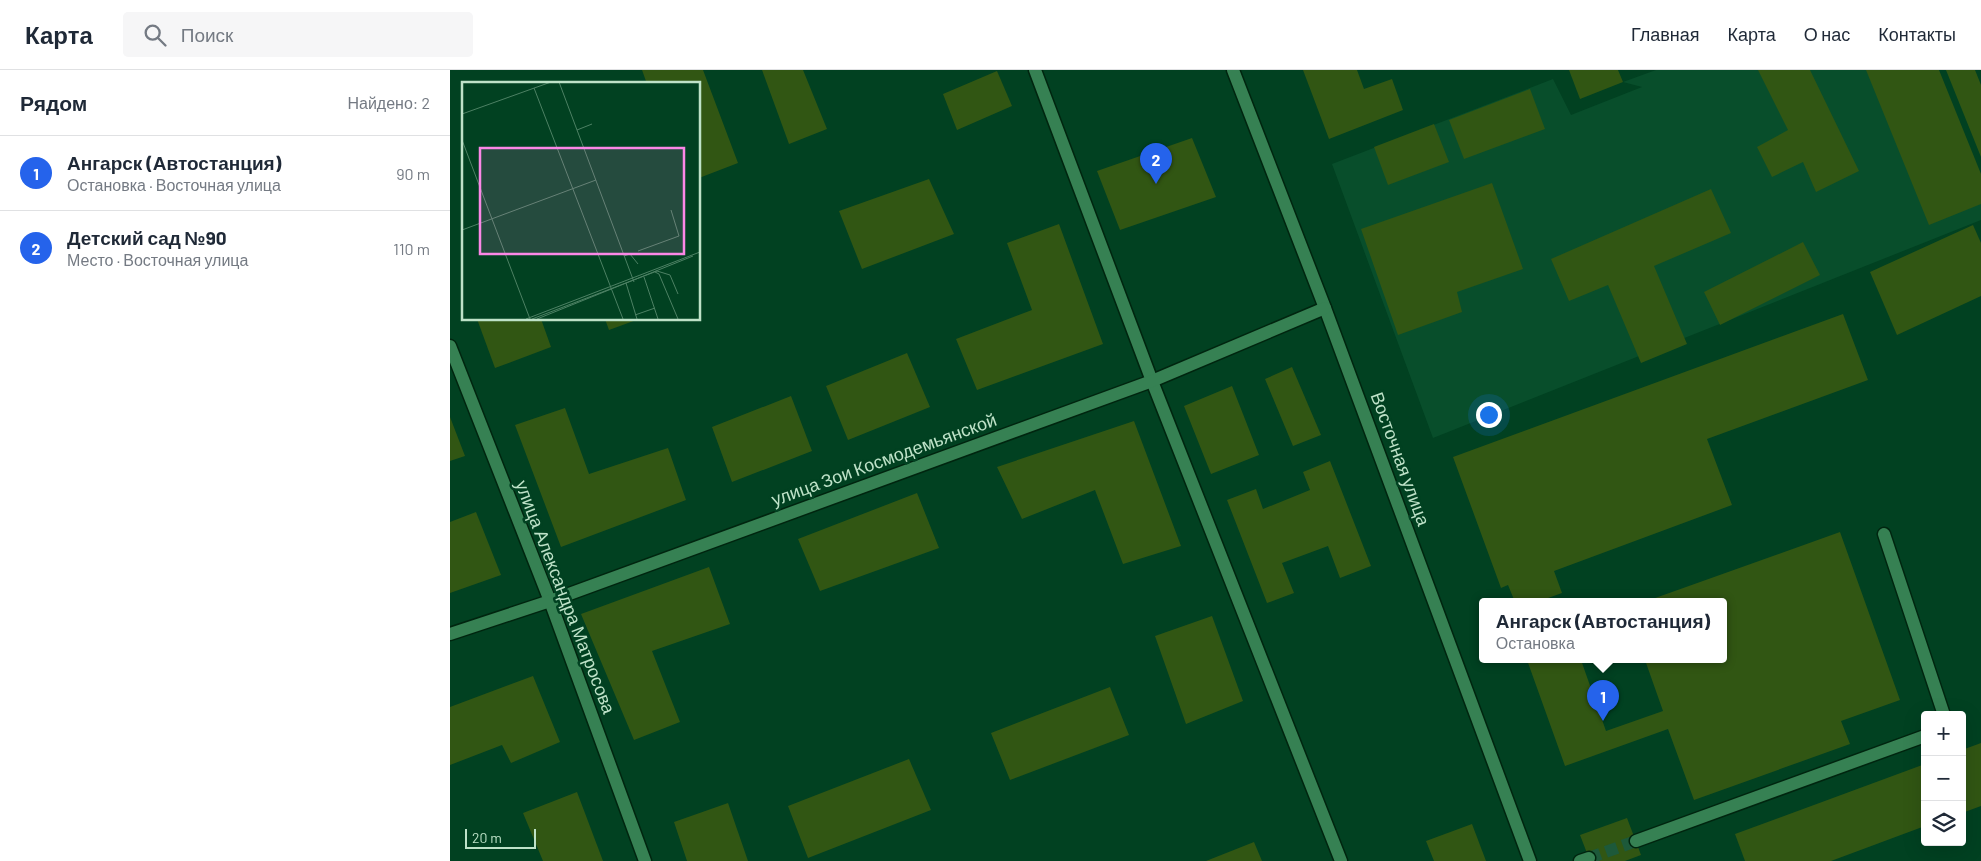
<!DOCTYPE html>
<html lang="ru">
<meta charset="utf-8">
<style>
body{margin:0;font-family:Barlow,sans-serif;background:#f6f6f7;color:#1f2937}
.controls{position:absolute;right:15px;bottom:15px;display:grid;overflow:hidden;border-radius:5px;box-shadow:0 5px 20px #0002}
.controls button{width:45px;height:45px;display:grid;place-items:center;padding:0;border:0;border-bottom:1px solid #e0e1e3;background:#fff;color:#1f2937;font:25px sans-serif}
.scale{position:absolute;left:15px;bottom:12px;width:71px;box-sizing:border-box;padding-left:5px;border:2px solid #bee2c8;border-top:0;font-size:14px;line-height:18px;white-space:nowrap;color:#bee2c8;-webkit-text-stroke:4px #014121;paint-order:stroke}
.you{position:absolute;left:1038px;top:344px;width:18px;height:18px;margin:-12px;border:4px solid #fff;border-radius:50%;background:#1a73e8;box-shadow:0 0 0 8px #1a73e833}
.badge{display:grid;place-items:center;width:32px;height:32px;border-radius:50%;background:#2563eb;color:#fff;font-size:16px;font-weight:700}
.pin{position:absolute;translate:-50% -41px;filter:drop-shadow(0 1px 2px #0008)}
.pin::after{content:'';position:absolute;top:26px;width:18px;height:15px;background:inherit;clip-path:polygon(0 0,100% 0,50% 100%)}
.popup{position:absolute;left:1029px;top:528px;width:248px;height:65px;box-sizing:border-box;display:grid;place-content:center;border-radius:5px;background:#fff;filter:drop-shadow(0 1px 4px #0005);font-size:16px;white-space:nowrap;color:#747a83}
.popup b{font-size:19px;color:#1f2937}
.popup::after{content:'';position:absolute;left:50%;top:100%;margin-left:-10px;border:10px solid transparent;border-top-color:#fff}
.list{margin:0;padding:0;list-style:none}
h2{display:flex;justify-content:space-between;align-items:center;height:65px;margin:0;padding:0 20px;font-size:21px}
h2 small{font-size:16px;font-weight:400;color:#747a83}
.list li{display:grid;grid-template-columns:32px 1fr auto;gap:15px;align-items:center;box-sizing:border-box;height:75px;padding:0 20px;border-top:1px solid #e0e1e3}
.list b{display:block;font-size:19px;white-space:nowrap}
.list p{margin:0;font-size:16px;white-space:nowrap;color:#747a83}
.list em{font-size:16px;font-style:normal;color:#747a83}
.icon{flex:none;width:28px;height:28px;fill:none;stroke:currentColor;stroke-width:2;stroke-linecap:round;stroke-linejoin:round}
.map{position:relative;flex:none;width:1531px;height:791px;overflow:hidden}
header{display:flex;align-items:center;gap:30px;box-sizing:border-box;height:70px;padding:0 25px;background:#fff;border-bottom:1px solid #e0e1e3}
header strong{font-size:24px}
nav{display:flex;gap:28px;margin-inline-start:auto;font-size:18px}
.search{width:350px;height:45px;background:#f6f6f7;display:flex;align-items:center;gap:12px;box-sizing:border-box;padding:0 18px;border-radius:5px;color:#747a83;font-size:19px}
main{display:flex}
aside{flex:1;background:#fff}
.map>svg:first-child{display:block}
.built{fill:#084e2b}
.building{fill:#315613}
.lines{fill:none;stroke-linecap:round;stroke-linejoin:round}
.minor-tunnel{stroke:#1d593a;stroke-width:12;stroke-dasharray:12 6;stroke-linecap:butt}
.minor-casing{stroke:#00250f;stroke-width:15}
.minor{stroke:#368153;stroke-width:12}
.labels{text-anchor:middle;stroke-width:5;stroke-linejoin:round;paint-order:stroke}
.street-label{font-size:18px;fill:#bee2c8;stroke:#014121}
.inset-road{fill:none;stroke:#4d8164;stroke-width:1}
.view{fill:#fb87e6;fill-opacity:0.15;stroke:#fb87e6;stroke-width:2.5}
.inset-edge{fill:none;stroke:#bee2c8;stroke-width:2.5}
</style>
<header>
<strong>Карта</strong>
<div class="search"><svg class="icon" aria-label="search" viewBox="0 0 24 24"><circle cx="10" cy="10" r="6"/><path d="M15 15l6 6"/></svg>Поиск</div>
<nav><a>Главная</a><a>Карта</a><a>О нас</a><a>Контакты</a></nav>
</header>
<main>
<aside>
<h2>Рядом<small>Найдено: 2</small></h2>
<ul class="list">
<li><span class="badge">1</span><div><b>Ангарск (Автостанция)</b><p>Остановка · Восточная улица</p></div><em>90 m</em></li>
<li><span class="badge">2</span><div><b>Детский сад №90</b><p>Место · Восточная улица</p></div><em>110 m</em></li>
</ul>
</aside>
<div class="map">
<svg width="1531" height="791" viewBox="0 0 1531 791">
<rect width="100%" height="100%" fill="#014121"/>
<path class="built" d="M1206,0h269l56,124v26l-548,218 -101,-274 221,-85 18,36 71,-28 -19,-5z"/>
<g class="building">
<path d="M192,0h61l35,93 -39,15v-94h-52z"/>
<path d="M312,0h41l24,59 -38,15z"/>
<path d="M853,0h54l7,19 28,-10 11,31 -74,29z"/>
<path d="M1119,0h49l5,12 -43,17z"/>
<path d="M1308,0h52l49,101 -43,21 -13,-30 -31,15 -15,-30 31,-17z"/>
<path d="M1416,0h73l42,104v30l-52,21z"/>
<path d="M1496,0h29l6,15v72z"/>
<path d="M547,1l15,35 -55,24 -14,-36z"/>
<path d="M1080,19l15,40 -81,30 -15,-39z"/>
<path d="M984,54l15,38 -61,23 -14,-38z"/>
<path d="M742,68l24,59 -96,33 -23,-59z"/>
<path d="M479,109l25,55 -92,35 -23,-58z"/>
<path d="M1042,113l31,86 -66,23 5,20 -64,23 -37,-106z"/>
<path d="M1261,119l20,44 -77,33 33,78 -46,19 -33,-78 -39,16 -18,-42z"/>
<path d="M609,154l44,120 -126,46 -21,-51 76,-29 -25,-67z"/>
<path d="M1523,155l8,18v53l-84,39 -27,-63z"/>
<path d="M1353,172l17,33 -100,50 -16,-33z"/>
<path d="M1393,244l25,66 -161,59 25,66 -178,66 8,22 -25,9h-22l-7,-17 -7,3 -48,-131z"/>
<path d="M27,249h64l10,28 -56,21z"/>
<path d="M155,249h34l-30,11z"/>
<path d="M457,283l23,54 -82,33 -22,-54z"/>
<path d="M842,297l29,68 -28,11 -28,-67z"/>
<path d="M782,316l27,69 -48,19 -27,-68z"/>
<path d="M341,326l21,55 -80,31 -20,-55z"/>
<path d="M115,338l24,66 79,-26 18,52 -125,47 -46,-122z"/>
<path d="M0,347l15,39 -15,5z"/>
<path d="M684,351l47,125 -58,18 -28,-74 -73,29 -25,-52z"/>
<path d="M880,391l41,105 -31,12 -12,-32 -46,17 12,30 -27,10 -40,-103 29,-11 7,20 47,-19 -7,-18z"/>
<path d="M467,423l22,55 -119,43 -22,-52z"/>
<path d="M26,442l25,63 -51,18v-71z"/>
<path d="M1390,462l60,168 -59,21 9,23 -156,56 -26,-71 -103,37 -38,-106h54l25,71 57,-20 -18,-51h78v-58h-79z"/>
<path d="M259,497l21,57 -78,27 28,71 -46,18 -53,-126z"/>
<path d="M762,546l31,85 -57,23 -31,-88z"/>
<path d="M83,606l27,66 -49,21 -9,-18 -52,20v-58z"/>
<path d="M660,617l19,48 -119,45 -19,-47z"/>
<path d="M1531,673v63l-19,7v-63z"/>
<path d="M459,689l22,51 -123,48 -20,-52z"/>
<path d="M1475,694v62l-94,35h-86l-10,-27z"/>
<path d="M127,722l26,69h-60l-20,-48z"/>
<path d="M278,733l20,58h-61l-13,-39z"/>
<path d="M1177,748l14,37 -16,6h-35l-10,-26z"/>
<path d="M1022,754l14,37h-52l-8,-20z"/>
<path d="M804,772l8,19h-56z"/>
</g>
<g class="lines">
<path class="minor-tunnel" d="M1139,788l47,-17"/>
<defs>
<g id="minor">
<path d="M585,0l117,311 189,480"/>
<path d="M783,0l92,238 205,553"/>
<path d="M0,276l100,255 95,260"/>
<path d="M1434,464l60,181"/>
<path d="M0,564l100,-33 602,-220 173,-73"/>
<path d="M1186,771l289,-105"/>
<path d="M1130,791l9,-3"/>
</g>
</defs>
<use href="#minor" class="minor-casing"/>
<use href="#minor" class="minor"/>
</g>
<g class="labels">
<g class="street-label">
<text transform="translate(950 389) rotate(70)" y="6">Восточная улица</text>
<text transform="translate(434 390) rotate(-20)" y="6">улица Зои Космодемьянской</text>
<text transform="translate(115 527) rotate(69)" y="6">улица Александра Матросова</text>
</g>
</g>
<g transform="translate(12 12)">
<rect width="238" height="238" fill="#014121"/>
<path class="inset-road" d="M97,0l75,200M72,6l89,231M0,32l89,-32M115,48l15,-6M0,58l68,179M0,148l134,-50M176,169l41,-15 -8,-26M162,174l6,-2 8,10M193,190l4,2 19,45M182,195l14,42M164,201l11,36M173,233l20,-7M64,237l174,-67M70,237l125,-48 13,4 8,19M75,237l156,-63"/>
<path class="view" d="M18,66h204v106h-204z"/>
<rect width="238" height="238" class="inset-edge"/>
</g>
</svg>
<div class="controls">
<button>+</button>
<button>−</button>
<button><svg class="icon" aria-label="layers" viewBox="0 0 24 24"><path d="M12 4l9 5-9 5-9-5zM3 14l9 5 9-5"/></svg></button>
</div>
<div class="scale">20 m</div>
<div class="you"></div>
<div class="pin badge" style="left:1153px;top:651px">1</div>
<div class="popup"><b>Ангарск (Автостанция)</b>Остановка</div>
<div class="pin badge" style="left:706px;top:114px">2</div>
</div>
</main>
